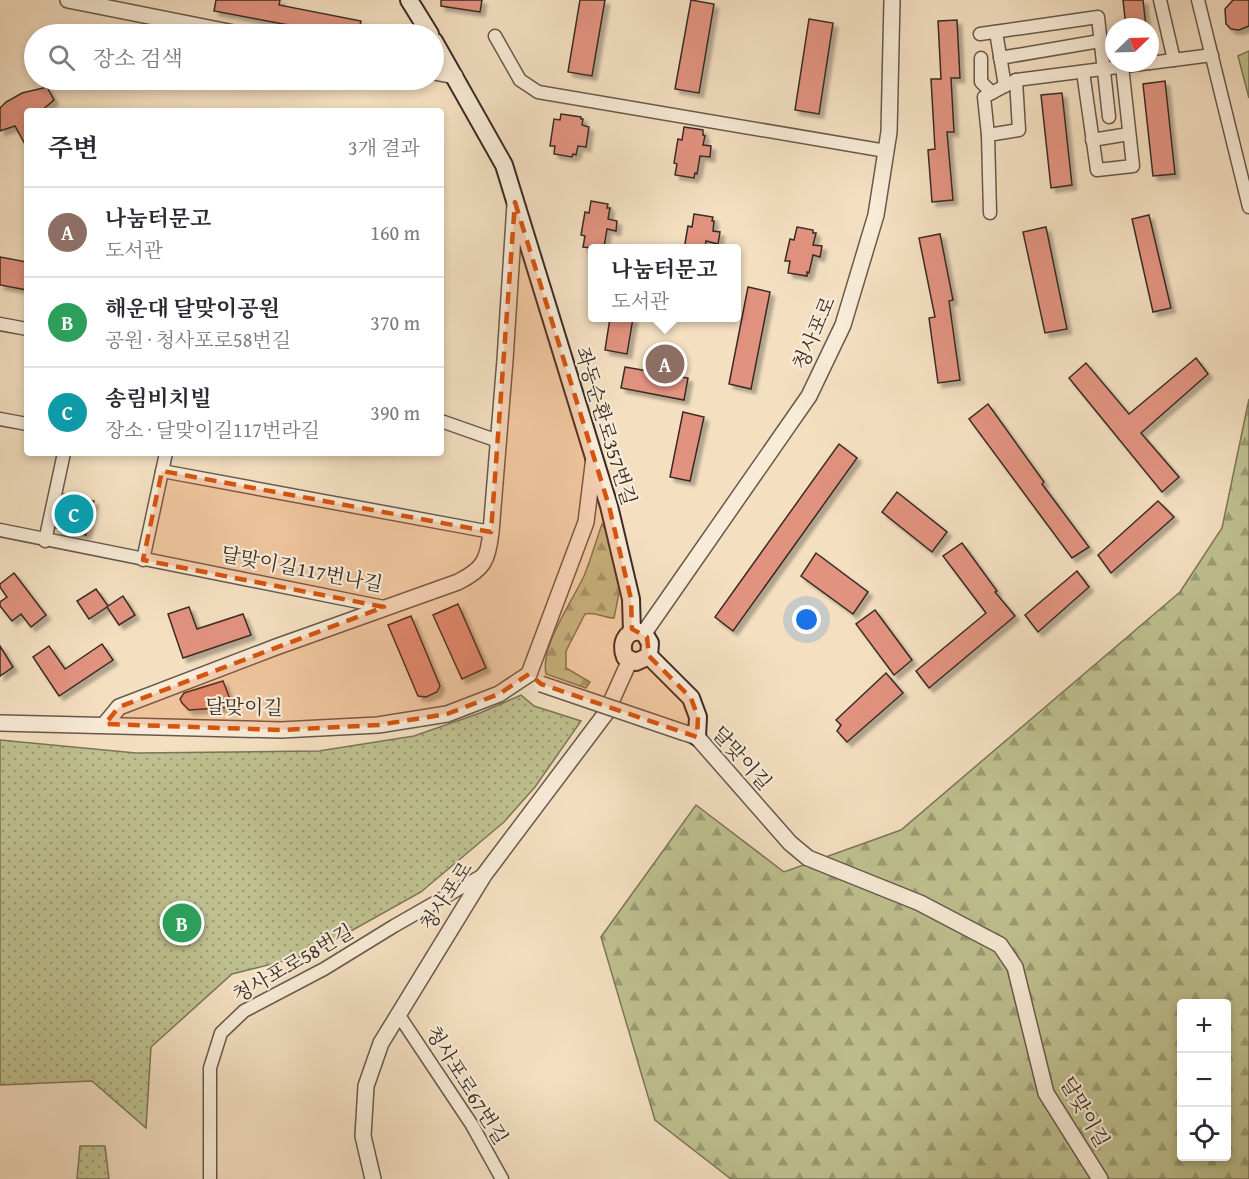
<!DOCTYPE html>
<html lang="ko">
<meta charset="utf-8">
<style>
body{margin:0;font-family:"Gentium Book Plus","Noto Serif KR",serif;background:#f2f2f3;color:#2b2b33}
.controls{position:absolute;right:18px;bottom:18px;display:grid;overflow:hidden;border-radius:6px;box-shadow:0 3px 9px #0003}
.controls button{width:54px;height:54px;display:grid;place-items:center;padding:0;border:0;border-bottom:2px solid #e1e1e2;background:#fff;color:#2b2b33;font:30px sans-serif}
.compass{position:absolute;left:1105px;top:18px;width:54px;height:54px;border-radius:50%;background:#fff;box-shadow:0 3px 9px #0003;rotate:67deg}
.you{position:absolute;left:807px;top:620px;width:21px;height:21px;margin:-15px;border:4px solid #fff;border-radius:50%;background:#1a73e8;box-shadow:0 0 0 9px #1a73e833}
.badge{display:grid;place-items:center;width:39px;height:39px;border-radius:50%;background:#8f2418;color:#fff;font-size:20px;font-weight:700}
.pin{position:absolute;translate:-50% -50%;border:3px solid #fff;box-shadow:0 2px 6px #0006}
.popup{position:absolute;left:588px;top:244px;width:153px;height:78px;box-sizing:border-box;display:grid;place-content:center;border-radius:6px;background:#fff;filter:drop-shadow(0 2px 4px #0005);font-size:20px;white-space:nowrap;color:#7c7c81}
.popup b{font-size:22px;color:#2b2b33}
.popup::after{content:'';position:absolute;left:50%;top:100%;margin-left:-12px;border:12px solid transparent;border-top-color:#fff}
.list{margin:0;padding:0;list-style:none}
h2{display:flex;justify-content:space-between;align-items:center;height:78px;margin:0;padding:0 24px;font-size:26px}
h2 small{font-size:20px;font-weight:400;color:#7c7c81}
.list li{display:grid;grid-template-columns:39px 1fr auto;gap:18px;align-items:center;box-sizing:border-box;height:90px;padding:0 24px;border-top:2px solid #e1e1e2}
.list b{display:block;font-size:22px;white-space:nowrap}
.list p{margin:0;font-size:20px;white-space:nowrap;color:#7c7c81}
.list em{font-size:20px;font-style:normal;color:#7c7c81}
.icon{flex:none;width:33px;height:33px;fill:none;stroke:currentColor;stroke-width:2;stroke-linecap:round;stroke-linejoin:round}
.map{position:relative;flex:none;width:1249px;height:1179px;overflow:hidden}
.search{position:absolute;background:#fff;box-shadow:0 3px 9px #0003;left:24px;top:24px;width:420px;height:66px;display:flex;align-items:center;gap:15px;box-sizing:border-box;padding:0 21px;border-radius:33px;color:#7c7c81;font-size:22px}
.panel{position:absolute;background:#fff;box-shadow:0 3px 9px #0003;left:24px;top:108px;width:420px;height:348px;border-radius:6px}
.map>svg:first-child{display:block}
.green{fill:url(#green-dots);stroke:#7c765a;stroke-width:1.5}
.forest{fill:url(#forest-firs);stroke:#7c765a;stroke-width:1.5;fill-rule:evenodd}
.pitch{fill:#bfc190;stroke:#7c765a;stroke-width:1.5}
.building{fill:#e29380;stroke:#392c25;stroke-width:1.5;filter:url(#shadow)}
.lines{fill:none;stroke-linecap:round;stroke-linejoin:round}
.minor-casing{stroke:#68594c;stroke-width:15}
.tertiary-casing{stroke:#68594c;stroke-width:18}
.secondary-casing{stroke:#392c25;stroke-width:20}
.minor{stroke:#f8ebd7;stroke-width:12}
.tertiary{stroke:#f8ebd7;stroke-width:15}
.secondary{stroke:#f8ebd7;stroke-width:16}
.tertiary-bridge-casing{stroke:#68594c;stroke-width:18;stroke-linecap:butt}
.tertiary-bridge{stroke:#f8ebd7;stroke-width:15}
.marked{fill:#d6540e;fill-opacity:0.2;stroke:#d6540e;stroke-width:4.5;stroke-dasharray:12 8;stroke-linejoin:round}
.labels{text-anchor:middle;stroke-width:4.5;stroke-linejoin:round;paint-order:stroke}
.street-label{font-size:20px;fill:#392c25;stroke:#f8ebd7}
</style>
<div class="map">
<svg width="1249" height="1179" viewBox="0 0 1249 1179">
<defs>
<pattern id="green-dots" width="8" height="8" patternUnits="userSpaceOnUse" patternTransform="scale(1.5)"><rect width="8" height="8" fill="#bfc190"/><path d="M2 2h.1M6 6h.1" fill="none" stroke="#9c9d75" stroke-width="1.8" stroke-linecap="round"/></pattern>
<pattern id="forest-firs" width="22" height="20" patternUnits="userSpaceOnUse" patternTransform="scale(1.5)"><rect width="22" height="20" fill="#bfc190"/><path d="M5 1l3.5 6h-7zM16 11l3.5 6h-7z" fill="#9c9d75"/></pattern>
<filter id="shadow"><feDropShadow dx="4.5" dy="4.5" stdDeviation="1.5" flood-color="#0004"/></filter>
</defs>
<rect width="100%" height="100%" fill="#f4e0c1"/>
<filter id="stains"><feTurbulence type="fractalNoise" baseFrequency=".00333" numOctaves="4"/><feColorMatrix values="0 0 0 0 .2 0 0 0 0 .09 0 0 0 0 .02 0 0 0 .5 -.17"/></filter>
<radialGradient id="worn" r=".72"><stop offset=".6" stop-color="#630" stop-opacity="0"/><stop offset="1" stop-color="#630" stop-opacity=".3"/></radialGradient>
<g class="green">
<path d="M521,695l13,11 47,15 -46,66 -31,35 -83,70 -113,63 -76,19 -81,73 -5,81 -54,-47 -92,4v-345l136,13 183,-2 95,-15 66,-23z"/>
<path d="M80,1146h25l4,33h-32z"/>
</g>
<g class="forest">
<path d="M1249,399v780h-518l-76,-59 -54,-183 95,-132 88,67 117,-42 279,-238 42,-64zM1182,1004h44v152h-44z"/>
<path d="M602,524l4,6 14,58 -6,30c-11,0 -19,-7 -29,-4l-19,37v17l24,14 -4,6 -40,-14c-6,-28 26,-72 38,-98 7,-17 12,-35 18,-52z"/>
</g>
<path class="pitch" d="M1249,51v47l-11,-42z"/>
<g class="building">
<path d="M216,0h64l-1,5 82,16 -3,13h-21l-123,-23z"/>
<path d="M441,0h41l-2,12 -39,-6z"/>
<path d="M580,0h25l-13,76 -24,-4z"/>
<path d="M691,0l23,4 -15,89 -24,-4z"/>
<path d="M1123,0h20l3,27h-20z"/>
<path d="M1233,0h16v26l-10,4 -8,-1 -5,-5 -1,-15z"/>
<path d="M809,19l24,4 -14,91 -24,-4z"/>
<path d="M957,20l3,58h-9l3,54h-7l6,68 -21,2 -4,-52 7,-1 -4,-70h10l-3,-58z"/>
<path d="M1165,81l10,93 -22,2 -10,-92z"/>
<path d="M47,87l7,13 -13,11h-14v37l-12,-22 -15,5v-23l6,-6 16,-9z"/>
<path d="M1062,93l10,92 -21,3 -10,-93z"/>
<path d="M561,114l20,3v2h2l-1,6 7,2 -3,20 -8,-1 -2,9 -3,-1 -1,3 -18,-3 1,-8h-5l4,-27 6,1z"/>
<path d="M684,127l19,3v5l2,1 -2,9 8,1 -1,11 -10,-1 -3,18 -2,-1 -1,5 -19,-3 2,-11 -3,-1 4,-24 4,1z"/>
<path d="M591,201l17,3 -1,4h3l-2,11 9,2 -1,10 -9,-2 -3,18 -3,2 -18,-2 2,-11 -4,-1 4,-23 4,1z"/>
<path d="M694,214l19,3 -1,4h2l-1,10 7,1 -2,12 -12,-3 -1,8h-21l4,-23 4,1z"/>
<path d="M1149,215l22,93 -18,4 -21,-93z"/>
<path d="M797,227l16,3v3h3l-3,12 9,1 -2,11 -7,-2 -4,18 -2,-1v4l-19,-3 2,-12h-5l5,-22 4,1z"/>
<path d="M1046,227l21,102 -22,4 -22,-101z"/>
<path d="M940,234l13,66 -4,1 11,79 -22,3 -9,-65 6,-1 -16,-79z"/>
<path d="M0,257l27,5v28l-27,-5z"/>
<path d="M748,287l22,5 -19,97 -22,-5z"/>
<path d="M610,318h23l-6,36 -22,-4z"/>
<path d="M1196,358l12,16 -67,59 38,44 -17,15 -93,-114 17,-15 43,51z"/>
<path d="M625,367l63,11 -4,22 -63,-12z"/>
<path d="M988,404l56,78 -2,2 47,63 -17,11 -103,-139z"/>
<path d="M683,412l21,5 -14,64 -20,-4z"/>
<path d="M839,444l18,14 -124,173 -18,-14z"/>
<path d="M897,492l50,40 -15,20 -50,-40z"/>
<path d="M64,494l30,7 -8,34 -30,-7z"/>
<path d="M1158,501l16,16 -63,56 -13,-18z"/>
<path d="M962,543l35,48 -2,1 20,24 -86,72 -13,-17 70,-58 -43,-57z"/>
<path d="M816,553l52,39 -15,22 -52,-38z"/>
<path d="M1077,571l12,16 -51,45 -13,-17z"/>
<path d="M14,573l32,42 -15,12 -10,-13 -9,7 -12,-15v-4l7,-5 -7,-10v-3z"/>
<path d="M96,589l12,17 15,-10 12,19 -16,10 -12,-18 -18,12 -12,-18z"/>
<path d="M458,604l28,64 -24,11 -29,-64z"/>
<path d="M189,607l8,22 46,-15 8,21 -68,23 -15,-44z"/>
<path d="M875,610l37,50 -18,15 -38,-51z"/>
<path d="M411,616l29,70 -3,6 -11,5 -8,-1 -30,-71z"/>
<path d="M102,644l11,16 -54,36 -26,-39 16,-11 16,23z"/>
<path d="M0,646l13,21 -13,9z"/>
<path d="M886,673l17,20 -56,49 -10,-11 4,-6 -5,-5z"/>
<path d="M223,681l10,26 -44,3 -7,-7 -2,-4 4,-6z"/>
</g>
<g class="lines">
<defs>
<g id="minor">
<path d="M1160,0l14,60"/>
<path d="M1198,0l51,207"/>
<path d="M996,32l9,54"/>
<path d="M980,34l118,-17 11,100"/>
<path d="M495,36l25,44 18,12 348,59"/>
<path d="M981,58v24l11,11"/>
<path d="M1000,58l100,-17"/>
<path d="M1150,63l62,-8"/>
<path d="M1083,72l14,98 36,-4 -11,-100"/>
<path d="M988,135l-4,-38 32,-17"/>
<path d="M1092,140l37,-6"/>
<path d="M990,213l-2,-78 31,-5 -3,-50 133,-17"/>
<path d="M0,324l27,5"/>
<path d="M0,419l27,5"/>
<path d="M441,421l57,20"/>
<path d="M162,471l329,61"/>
<path d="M0,530l384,77"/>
<path d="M45,541l19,-88"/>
<path d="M143,560l23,-107"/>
<path d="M398,1014l74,111 30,54"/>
<path d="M210,1179v-111l11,-35 23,-22 80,-42 70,-43 89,-51"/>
</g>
<g id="tertiary">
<path d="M68,0l171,34"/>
<path d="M434,72l21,4"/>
<path d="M644,633l165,-237 34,-71 33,-110 13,-83 3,-132"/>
<path d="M529,674l57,-152 8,-65"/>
<path d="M0,723l281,7 97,-5 69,-11 52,-20 30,-20"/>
<path d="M105,724l14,-17 157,-60 182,-65c26,-13 30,-22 33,-50l14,-172 10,-156"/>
<path d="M686,733l11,4 93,106 18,15 112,45 80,42 15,22 31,126 54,86"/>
<path d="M373,1179l-10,-43 3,-50 15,-43 103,-168 122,-162 24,-53"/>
</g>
<g id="secondary">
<path d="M409,0l21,34"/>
<path d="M434,41l70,124 105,341 22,93 1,33"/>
<path d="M649,656l-13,6 -11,-5c-6,-14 2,-30 19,-24l6,10 -1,13 42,42 7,19 -1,20"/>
</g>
</defs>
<use href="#minor" class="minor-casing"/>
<use href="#tertiary" class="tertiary-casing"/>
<use href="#secondary" class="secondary-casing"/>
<use href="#minor" class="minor"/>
<use href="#tertiary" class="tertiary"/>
<use href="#secondary" class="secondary"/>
<defs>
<path id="tertiary-bridge" d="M541,684l144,49"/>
</defs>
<use href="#tertiary-bridge" class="tertiary-bridge-casing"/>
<use href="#tertiary-bridge" class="tertiary-bridge"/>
</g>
<path class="marked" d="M515,202l94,304 22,93 1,30 15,8 2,19 42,42 7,19 -1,20 -156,-53 -12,-10 -30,20 -52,20 -69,11 -97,5 -176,-6 14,-17 265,-100 -241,-47 19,-89 329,61z"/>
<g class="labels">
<g class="street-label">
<text transform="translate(814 333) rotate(-67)" y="7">청사포로</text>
<text transform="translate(606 426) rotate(73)" y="7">좌동순환로357번길</text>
<text transform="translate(302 569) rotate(11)" y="7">달맞이길117번나길</text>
<text transform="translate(244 707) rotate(1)" y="7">달맞이길</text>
<text transform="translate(742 758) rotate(48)" y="7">달맞이길</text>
<text transform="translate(446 896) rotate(-57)" y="7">청사포로</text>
<text transform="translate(293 963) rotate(-30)" y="7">청사포로58번길</text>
<text transform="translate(467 1085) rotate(58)" y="7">청사포로67번길</text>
<text transform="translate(1085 1112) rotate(60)" y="7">달맞이길</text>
</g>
</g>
<rect width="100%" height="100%" filter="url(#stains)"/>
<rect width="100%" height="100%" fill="url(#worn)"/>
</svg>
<div class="controls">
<button>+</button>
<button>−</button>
<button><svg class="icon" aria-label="locate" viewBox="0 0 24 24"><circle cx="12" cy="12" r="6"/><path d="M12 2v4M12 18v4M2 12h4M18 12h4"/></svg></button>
</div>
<svg class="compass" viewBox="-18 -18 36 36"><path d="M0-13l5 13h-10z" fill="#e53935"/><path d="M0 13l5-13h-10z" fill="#7c7c81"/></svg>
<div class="you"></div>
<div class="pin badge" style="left:665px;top:364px;background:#8d6e63">A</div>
<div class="popup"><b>나눔터문고</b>도서관</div>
<div class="pin badge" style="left:182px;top:923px;background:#2e9e5b">B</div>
<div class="pin badge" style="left:74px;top:514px;background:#0f9aa8">C</div>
<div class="search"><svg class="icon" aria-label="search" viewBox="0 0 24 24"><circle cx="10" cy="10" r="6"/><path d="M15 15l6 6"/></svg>장소 검색</div>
<section class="panel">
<h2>주변<small>3개 결과</small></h2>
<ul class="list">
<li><span class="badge" style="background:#8d6e63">A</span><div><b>나눔터문고</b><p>도서관</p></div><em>160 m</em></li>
<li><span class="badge" style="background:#2e9e5b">B</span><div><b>해운대 달맞이공원</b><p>공원 · 청사포로58번길</p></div><em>370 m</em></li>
<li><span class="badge" style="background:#0f9aa8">C</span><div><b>송림비치빌</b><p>장소 · 달맞이길117번라길</p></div><em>390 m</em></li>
</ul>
</section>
</div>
